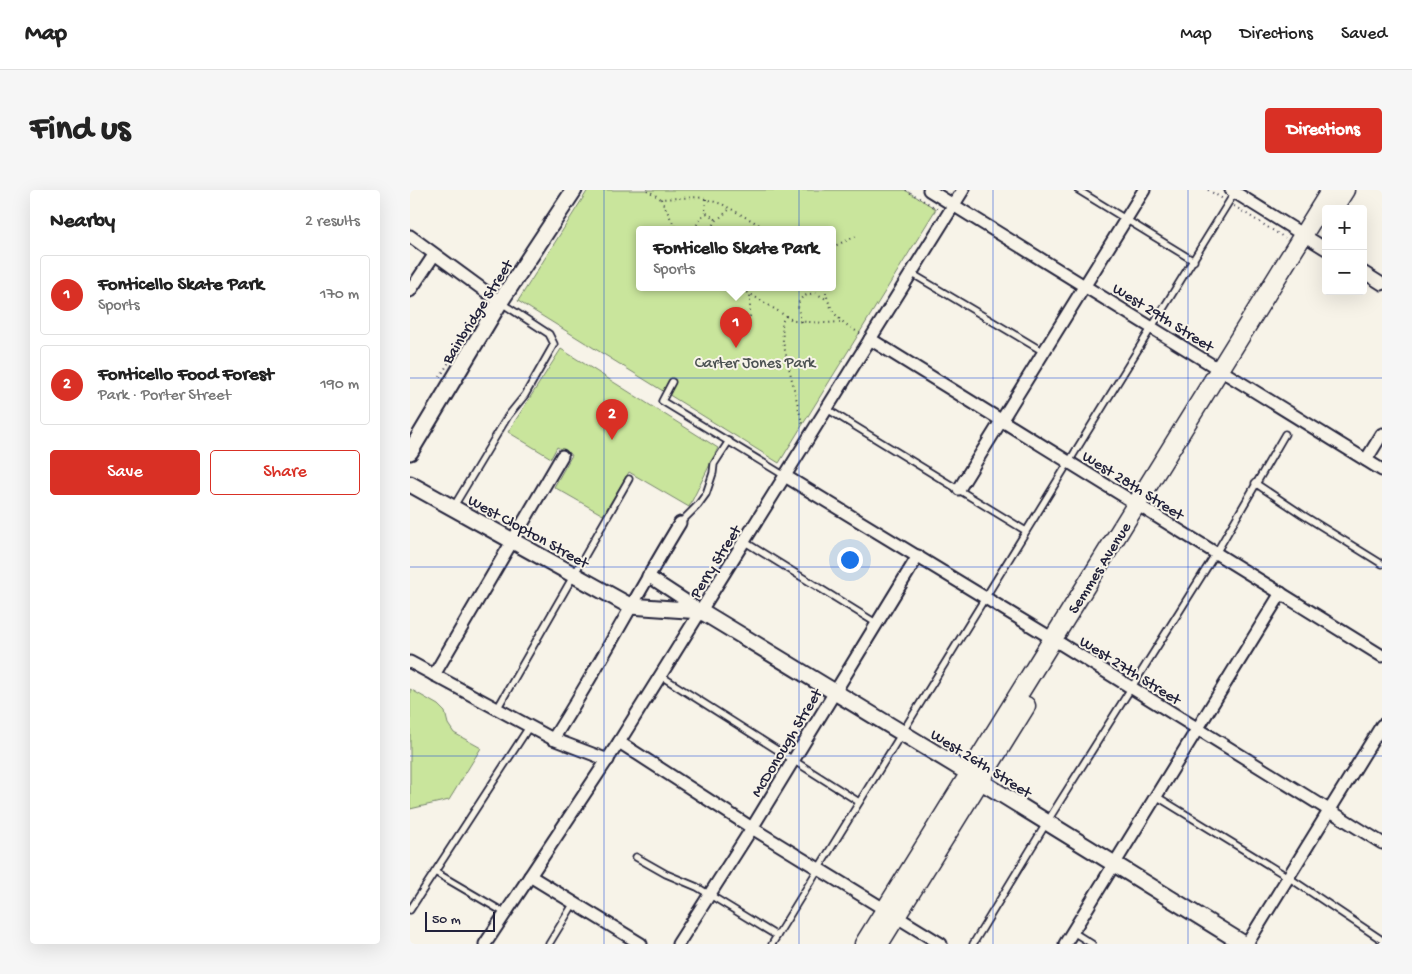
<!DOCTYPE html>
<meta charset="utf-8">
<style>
body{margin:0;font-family:"Gochi Hand",sans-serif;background:#f6f6f6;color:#222}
.controls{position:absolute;right:15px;top:15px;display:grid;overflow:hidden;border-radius:5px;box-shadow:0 5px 20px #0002}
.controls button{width:45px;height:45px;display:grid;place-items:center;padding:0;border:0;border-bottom:1px solid #e0e0e0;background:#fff;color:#222;font:25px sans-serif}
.scale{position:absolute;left:15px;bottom:12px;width:70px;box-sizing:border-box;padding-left:5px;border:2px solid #22223b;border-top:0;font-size:14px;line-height:18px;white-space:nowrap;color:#22223b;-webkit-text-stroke:4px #f7f3e8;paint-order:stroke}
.you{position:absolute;left:439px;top:369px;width:18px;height:18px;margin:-12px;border:4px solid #fff;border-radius:50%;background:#1a73e8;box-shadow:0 0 0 8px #1a73e833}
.badge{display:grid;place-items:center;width:32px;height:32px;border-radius:50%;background:#d93025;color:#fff;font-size:16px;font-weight:700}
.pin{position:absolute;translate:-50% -41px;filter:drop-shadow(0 1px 2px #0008)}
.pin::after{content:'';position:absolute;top:26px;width:18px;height:15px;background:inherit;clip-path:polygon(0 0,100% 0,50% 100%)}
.popup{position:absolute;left:226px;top:36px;width:200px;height:65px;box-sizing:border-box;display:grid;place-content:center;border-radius:5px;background:#fff;filter:drop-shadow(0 1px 4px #0005);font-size:16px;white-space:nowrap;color:#767676}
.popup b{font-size:19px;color:#222}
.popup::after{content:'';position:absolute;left:50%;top:100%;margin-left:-10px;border:10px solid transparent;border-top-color:#fff}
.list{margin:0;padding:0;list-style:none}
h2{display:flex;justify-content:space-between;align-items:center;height:65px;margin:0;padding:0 20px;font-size:21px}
h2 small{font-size:16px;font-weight:400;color:#767676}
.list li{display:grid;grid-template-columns:32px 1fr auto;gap:15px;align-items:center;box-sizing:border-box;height:80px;margin:0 10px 10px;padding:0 10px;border:1px solid #e0e0e0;border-radius:5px}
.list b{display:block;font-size:19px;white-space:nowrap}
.list p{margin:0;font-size:16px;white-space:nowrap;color:#767676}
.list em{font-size:16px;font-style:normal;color:#767676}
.actions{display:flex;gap:10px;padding:15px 20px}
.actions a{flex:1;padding:11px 0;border:1px solid #d93025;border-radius:5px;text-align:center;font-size:18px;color:#d93025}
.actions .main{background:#d93025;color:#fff}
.map{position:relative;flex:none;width:972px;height:754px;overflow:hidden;border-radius:5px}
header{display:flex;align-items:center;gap:30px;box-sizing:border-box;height:70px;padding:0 25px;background:#fff;border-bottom:1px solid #e0e0e0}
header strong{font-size:24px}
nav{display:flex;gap:28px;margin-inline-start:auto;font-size:18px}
.intro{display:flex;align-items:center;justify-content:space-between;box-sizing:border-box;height:120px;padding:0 30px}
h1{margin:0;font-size:35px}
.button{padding:12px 22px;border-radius:5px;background:#d93025;color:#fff;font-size:18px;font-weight:700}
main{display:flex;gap:30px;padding:0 30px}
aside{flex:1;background:#fff;border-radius:5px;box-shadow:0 5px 20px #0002}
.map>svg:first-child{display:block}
.green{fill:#c9e59c;stroke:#76846c;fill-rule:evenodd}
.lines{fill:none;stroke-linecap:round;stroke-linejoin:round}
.lane-casing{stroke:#22223b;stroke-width:9}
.street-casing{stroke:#22223b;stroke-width:15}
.secondary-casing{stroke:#22223b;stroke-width:19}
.primary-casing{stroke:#22223b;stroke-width:21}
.path{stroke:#22223b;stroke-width:2;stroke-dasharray:1 4;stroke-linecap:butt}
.lane{stroke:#f7f3e8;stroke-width:5.5}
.street{stroke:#f7f3e8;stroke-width:11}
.secondary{stroke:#f7f3e8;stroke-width:15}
.primary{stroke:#f7f3e8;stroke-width:18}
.grid{fill:none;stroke:#1d4ed8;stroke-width:1;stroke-opacity:0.55}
.labels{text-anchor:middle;stroke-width:4;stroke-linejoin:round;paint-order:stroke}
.street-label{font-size:16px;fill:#22223b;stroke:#f7f3e8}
.park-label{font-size:16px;fill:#4c5353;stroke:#f7f3e8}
</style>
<header>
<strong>Map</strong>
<nav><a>Map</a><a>Directions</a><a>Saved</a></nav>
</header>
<div class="intro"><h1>Find us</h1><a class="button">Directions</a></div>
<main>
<aside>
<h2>Nearby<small>2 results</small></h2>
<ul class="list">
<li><span class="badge">1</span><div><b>Fonticello Skate Park</b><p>Sports</p></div><em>170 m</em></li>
<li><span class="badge">2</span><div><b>Fonticello Food Forest</b><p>Park · Porter Street</p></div><em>190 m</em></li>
</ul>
<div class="actions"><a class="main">Save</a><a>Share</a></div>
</aside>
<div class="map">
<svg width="972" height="754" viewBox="0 0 972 754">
<rect width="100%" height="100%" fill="#f7f3e8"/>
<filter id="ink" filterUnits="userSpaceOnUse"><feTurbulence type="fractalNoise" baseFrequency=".02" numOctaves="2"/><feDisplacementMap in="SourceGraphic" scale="10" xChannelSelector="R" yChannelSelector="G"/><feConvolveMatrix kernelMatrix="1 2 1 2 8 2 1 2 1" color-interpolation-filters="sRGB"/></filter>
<g filter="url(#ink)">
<g class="green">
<path d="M178,0h317l31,19 -157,254 -261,-162zM230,39h192v58h-192z"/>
<path d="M151,159l157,99 -29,59 -60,-35 -26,43 -49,-28 18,-32 -15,-8 -6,11 -43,-26z"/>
<path d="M0,499l28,16 7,7 3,12 6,9 27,15 -32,52 -39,9z"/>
</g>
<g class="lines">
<defs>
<g id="lane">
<path d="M668,0l116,71"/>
<path d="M501,83l133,79"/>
<path d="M262,192l-10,19 123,75"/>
<path d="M417,219l199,122"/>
<path d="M845,293l48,32 79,49"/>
<path d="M44,316l54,-90 17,-21 29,-51 -5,-10 -49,-32"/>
<path d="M270,333l18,-18 8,-11 7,-21 1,-9 15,-23"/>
<path d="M335,352l131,81"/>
<path d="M251,486l198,126"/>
<path d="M87,519l132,-230"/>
<path d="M746,606l132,81 94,63"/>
<path d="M226,667l30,17 31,13 80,49"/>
<path d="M25,682l70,41"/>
<path d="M0,720l119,-183"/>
<path d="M663,742l19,12"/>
<path d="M139,754l25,-41"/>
<path d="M362,754l463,-752"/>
<path d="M563,754l79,-130 164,-261 69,-119"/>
</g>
<g id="street">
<path d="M519,0l453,280"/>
<path d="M821,0l95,59"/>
<path d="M0,46l90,66"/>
<path d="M953,82l19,12"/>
<path d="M0,101l24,-36"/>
<path d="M460,149l512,317"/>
<path d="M956,270l16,-26"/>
<path d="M375,286l268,163 329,204"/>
<path d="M549,299l185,-299"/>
<path d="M238,386l52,34"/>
<path d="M0,472l143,77 55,21"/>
<path d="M24,485l128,-219"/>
<path d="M143,549c45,-70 83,-144 127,-216"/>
<path d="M209,552l133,86 189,116"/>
<path d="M120,686l111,68"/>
<path d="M75,754l134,-202 344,-552"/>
<path d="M268,754l74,-116 166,-272"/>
<path d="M655,754l216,-351"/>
<path d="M837,754l135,-219"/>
</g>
<g id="secondary">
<path d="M0,262l90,-150 74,-112"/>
<path d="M0,294l220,122 71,5 269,163"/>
<path d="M570,591l264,163"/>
</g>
<g id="primary">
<path d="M923,19l12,-19"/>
<path d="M454,754l467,-754"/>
<path d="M469,754l147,-238"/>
</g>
</defs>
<use href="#lane" class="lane-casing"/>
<use href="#street" class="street-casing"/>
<use href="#secondary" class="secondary-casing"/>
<use href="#primary" class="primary-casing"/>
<g class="path">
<path d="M237,0l14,9 37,-2 24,7 45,25"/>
<path d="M496,0l33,20"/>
<path d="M798,0l15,9"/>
<path d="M251,9l15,30"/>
<path d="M296,9l-1,13 12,8"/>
<path d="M824,16l51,32"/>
<path d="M284,39l11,-17"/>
<path d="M301,39l6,-9 13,-11"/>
<path d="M422,57l27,-12"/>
<path d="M329,97l55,34 32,2 14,-1"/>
<path d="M415,97c4,26 14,34 36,47"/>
<path d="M376,126l-4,6 1,20 20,85"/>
<path d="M392,132c-6,-16 -7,-26 13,-29l11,6"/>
<path d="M331,139l9,-13v-22"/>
<path d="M30,187l12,-20"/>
</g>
<use href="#lane" class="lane"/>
<use href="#street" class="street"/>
<use href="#secondary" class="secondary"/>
<use href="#primary" class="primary"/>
</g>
</g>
<path class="grid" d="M194,0v754M389,0v754M583,0v754M778,0v754M0,188h972M0,377h972M0,566h972"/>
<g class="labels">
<g class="street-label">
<text transform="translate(66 121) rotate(-58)" y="6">Bainbridge Street</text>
<text transform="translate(754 126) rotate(32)" y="6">West 29th Street</text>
<text transform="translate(724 294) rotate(32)" y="6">West 28th Street</text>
<text transform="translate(119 340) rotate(29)" y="6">West Clopton Street</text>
<text transform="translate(304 371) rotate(-58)" y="6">Perry Street</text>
<text transform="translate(688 377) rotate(-58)" y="6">Semmes Avenue</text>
<text transform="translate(721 479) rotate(32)" y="6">West 27th Street</text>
<text transform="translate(375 552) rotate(-59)" y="6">McDonough Street</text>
<text transform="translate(572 572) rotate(32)" y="6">West 26th Street</text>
</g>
<g class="park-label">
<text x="345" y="177">Carter Jones Park</text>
</g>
</g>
</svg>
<div class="controls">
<button>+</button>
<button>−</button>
</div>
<div class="scale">50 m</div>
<div class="you"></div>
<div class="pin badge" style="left:326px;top:158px">1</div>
<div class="popup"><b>Fonticello Skate Park</b>Sports</div>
<div class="pin badge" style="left:202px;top:250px">2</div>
</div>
</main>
